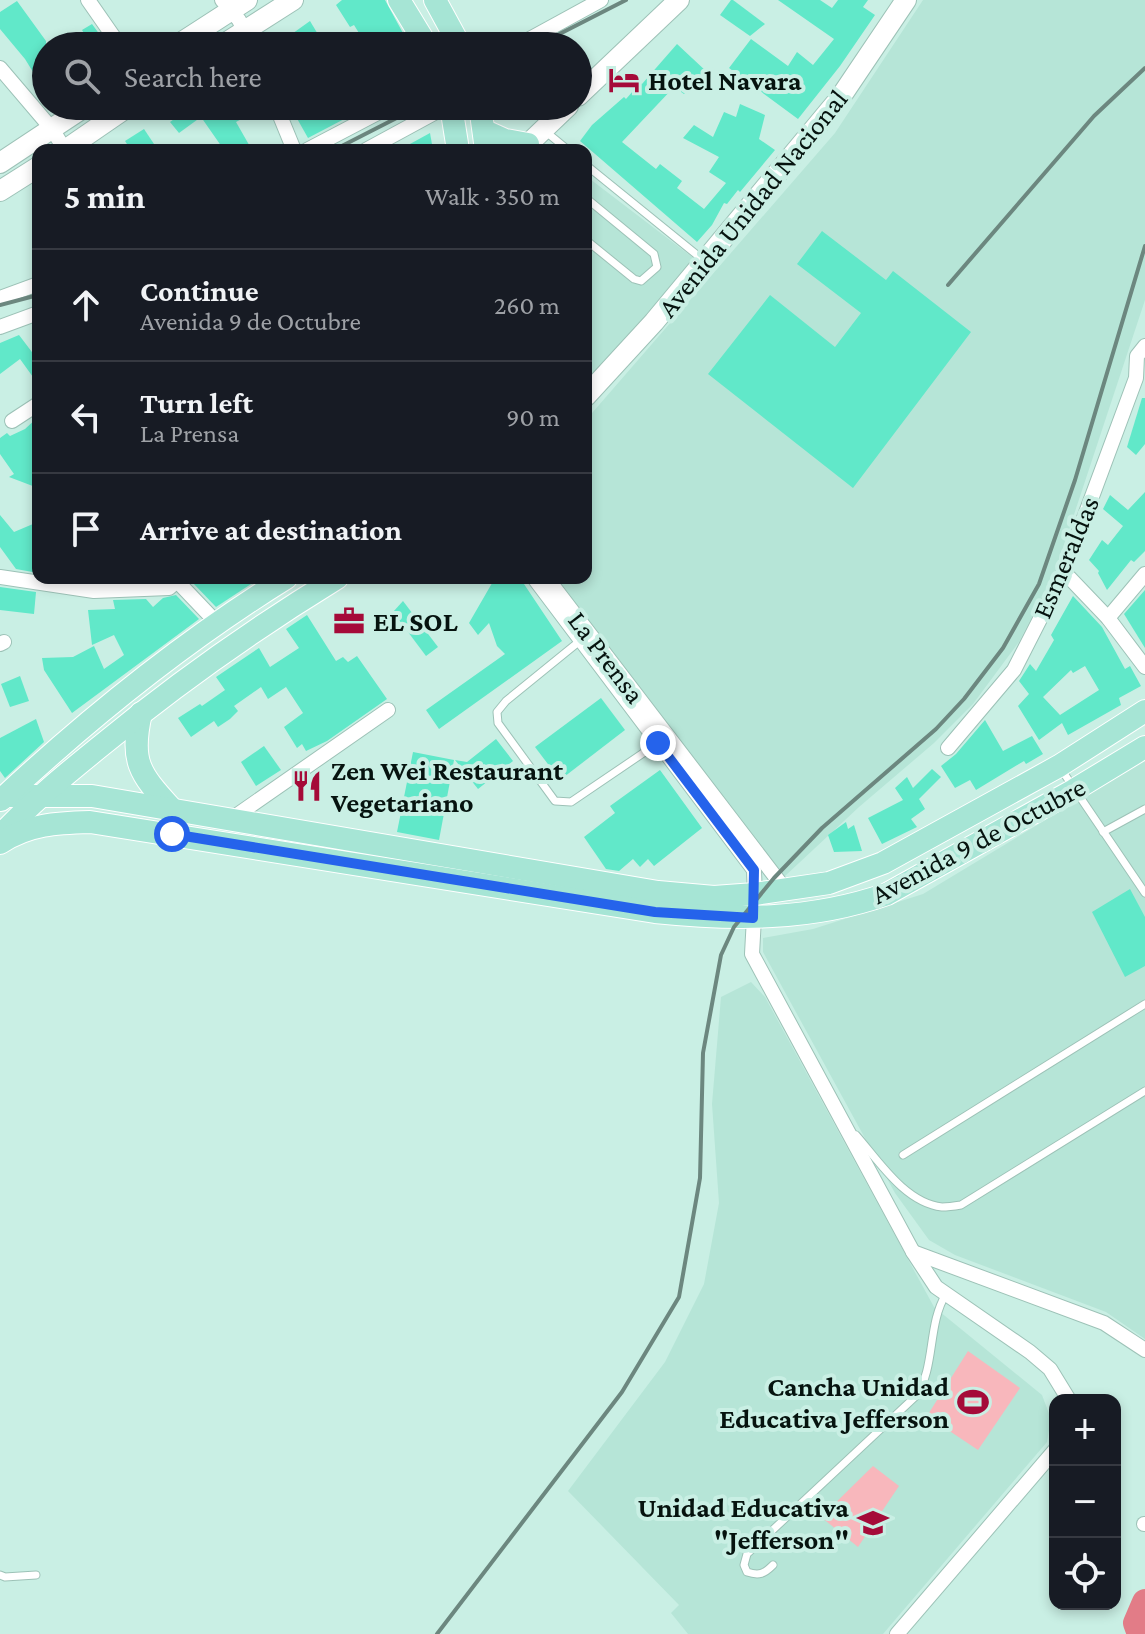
<!DOCTYPE html>
<meta charset="utf-8">
<style>
body{margin:0;font-family:"Crimson Pro",serif;background:#20242c;color:#f1f3f6}
.controls{position:absolute;right:24px;bottom:24px;display:grid;overflow:hidden;border-radius:16px;box-shadow:0 4px 12px #0003}
.controls button{width:72px;height:72px;display:grid;place-items:center;padding:0;border:0;border-bottom:2px solid #363941;background:#171b24;color:#f1f3f6;font:40px sans-serif}
.stop{position:absolute;width:24px;height:24px;margin:-18px;border:6px solid #2563eb;border-radius:50%;background:#fff}
.stop.end{background:#2563eb;border-color:#fff;box-shadow:0 2px 8px #0008}
.list{margin:0;padding:0;list-style:none}
h2{display:flex;justify-content:space-between;align-items:center;height:104px;margin:0;padding:0 32px;font-size:34px}
h2 small{font-size:26px;font-weight:400;color:#9ea1a6}
.list li{display:grid;grid-template-columns:52px 1fr auto;gap:24px;align-items:center;box-sizing:border-box;height:112px;padding:0 32px;border-top:2px solid #363941}
.list b{display:block;font-size:30px;white-space:nowrap}
.list p{margin:0;font-size:26px;white-space:nowrap;color:#9ea1a6}
.list em{font-size:26px;font-style:normal;color:#9ea1a6}
.icon{flex:none;width:44px;height:44px;fill:none;stroke:currentColor;stroke-width:2;stroke-linecap:round;stroke-linejoin:round}
.map{position:relative;flex:none;width:1145px;height:1634px;overflow:hidden}
.search{position:absolute;background:#171b24;box-shadow:0 4px 12px #0003;left:32px;top:32px;width:560px;height:88px;display:flex;align-items:center;gap:20px;box-sizing:border-box;padding:0 28px;border-radius:44px;color:#9ea1a6;font-size:30px}
.panel{position:absolute;background:#171b24;box-shadow:0 4px 12px #0003;left:32px;top:144px;width:560px;height:440px;border-radius:16px}
.map>svg:first-child{display:block}
.built{fill:#b6e5d7}
.green{fill:#f8b7bc}
.lines{fill:none;stroke-linecap:round;stroke-linejoin:round}
.river{stroke:#e27c87;stroke-width:26}
.building{fill:#61e8c9;fill-rule:evenodd}
.lane-casing{stroke:#9dc2b7;stroke-width:9}
.street-casing{stroke:#9dc2b7;stroke-width:16}
.secondary-casing{stroke:#9dc2b7;stroke-width:22}
.primary-casing{stroke:#fff;stroke-width:24}
.lane{stroke:#fff;stroke-width:7}
.street{stroke:#fff;stroke-width:14}
.secondary{stroke:#fff;stroke-width:20}
.primary{stroke:#a6e5d5;stroke-width:22}
.rail{stroke:#6c877f;stroke-width:4}
.route{stroke:#2563eb;stroke-width:10}
.labels{text-anchor:middle;stroke-width:8;stroke-linejoin:round;paint-order:stroke}
.poi-label{font-size:28px;font-weight:bold;fill:#06130f;stroke:#c9efe4;text-anchor:start}
.street-label{font-size:28px;fill:#06130f;stroke:#c9efe4}
</style>
<div class="map">
<svg width="1145" height="1634" viewBox="0 0 1145 1634">
<rect width="100%" height="100%" fill="#c9efe4"/>
<g class="built">
<path d="M923,0h222v300l-90,272 -36,70 -46,62 -39,39 -75,64 -75,70 -232,-299h34v-158l249,-287z"/>
<path d="M586,176l110,84 -110,125z"/>
<path d="M1145,760v579l-39,-27 -151,-57 -26,-15 -34,-47 -132,-241v-14l50,-9 110,-35z"/>
<path d="M751,982l14,15 169,310 108,88 9,24 -4,23 -164,192h-195l-17,-21 8,-8 -111,-114 97,-129 39,-78 15,-81 -7,-99 9,-107z"/>
</g>
<g class="green">
<path d="M968,1351l52,37 -42,62 -51,-34z"/>
<path d="M873,1466l26,20 -41,61 -37,-30z"/>
</g>
<g class="lines">
<path class="river" d="M1140,1634l-4,-11 9,-21"/>
</g>
<g class="building">
<path d="M342,0h43l25,46h-43l-13,-21 -4,2 -14,-22z"/>
<path d="M731,0h2l32,24 -15,12 -30,-21z"/>
<path d="M778,0h42l12,8 6,-8h30l-5,7 12,8 -35,51 -42,53 -69,-51 22,-29 37,27 9,-14 16,13 21,-26z"/>
<path d="M17,1l29,40v52l-21,-34 -25,-30v-17z"/>
<path d="M310,21l15,25h-50z"/>
<path d="M92,24l16,22h-34l13,-8 -5,-8z"/>
<path d="M677,44l30,28 -23,22 -10,-7 -52,55 34,27 4,-5 22,17 -5,7 27,21 22,-26 -17,-11 10,-15 -36,-19 11,-13 19,12 11,-25 12,5 4,-13 25,11 -6,24 16,11 -35,42 -2,-2 -11,14 -3,-1 -12,22 -15,17 -117,-101 12,-16 32,-28 2,2 14,-16 2,1z"/>
<path d="M192,106h74l-30,16 16,28h-28l-23,-33 -22,16 -9,-11z"/>
<path d="M290,106h79l-61,32z"/>
<path d="M144,129l14,21h-27l-6,-9z"/>
<path d="M430,133l3,17h-34z"/>
<path d="M822,231l64,49 7,-9 78,61 -118,156 -145,-114 62,-79 65,52 26,-34 -64,-49z"/>
<path d="M19,335l19,25v24l-18,-25 -20,15v-31z"/>
<path d="M1142,398h3v46l-9,11 -9,-8z"/>
<path d="M38,417v71l-29,-11 5,-3 -14,-20v-16l7,-5 3,3 15,-7z"/>
<path d="M1145,492v59l-11,11 -3,-2 -24,30 -9,-17 1,-2 -10,-11 13,-20 6,5 15,-19 -20,-17 7,-14 18,15z"/>
<path d="M0,515l14,17 19,-8 5,7v42l-22,-4 -16,-22z"/>
<path d="M197,578h63l-44,29 -24,-25z"/>
<path d="M495,578h25l42,63 -123,88 -13,-19 79,-56 -8,-8 -8,-23 -11,12 -9,-12z"/>
<path d="M0,587l36,5 -2,22 -34,-4z"/>
<path d="M1145,590v58l-21,-34z"/>
<path d="M176,595l23,24 -127,94 -28,-43 -2,-12 31,-1 21,-11 10,23 20,-14 -10,-20 -22,10 -4,-35 27,-1 -2,-9 33,-1 7,8 10,-9z"/>
<path d="M1073,596l29,31 23,42 5,-3 11,20 -22,12 2,7 -53,30 -6,-12 -23,17 -21,-34 11,-12 -10,-13 11,-17 6,7 18,-31 -3,-5zM1085,666l14,24 -39,25 -17,-18 28,-27 2,3z"/>
<path d="M403,601l35,46 -12,9 -33,-44z"/>
<path d="M307,615l29,46 7,-4 5,5 9,-6 30,43 -60,42 -21,10 -4,-7 -5,4 -13,-21 19,-14 -17,-26 -18,12 -7,-12 -27,19 4,5 -8,8 -12,8 -4,-6 -23,16 -13,-19 22,-14 2,2 23,-16 -9,-13 43,-29 11,19 29,-19 -13,-19z"/>
<path d="M20,676l9,25 -19,6 -9,-23z"/>
<path d="M601,698l24,32 -65,50 -25,-33z"/>
<path d="M36,719l8,23 -39,36 -5,-7v-33z"/>
<path d="M985,720l18,31 29,-15 11,18 -17,10 -2,-3 -48,29 -6,-10 -15,8 -14,-22 15,-12z"/>
<path d="M496,739l17,22 -35,28 -23,-29 12,2z"/>
<path d="M264,746l17,24 -25,16 -15,-24z"/>
<path d="M413,752l41,8 -15,80 -42,-8z"/>
<path d="M932,769l9,8 -22,22 6,10 -14,10 6,8 -35,17 -14,-26 35,-18 -8,-12 12,-11 6,11z"/>
<path d="M660,770l42,58 -48,38 -6,-7 -8,8 -7,-8 -14,12 -13,-2 -22,-32 31,-24 -5,-7z"/>
<path d="M846,822l2,7 6,-4 8,26 -28,1 -6,-17z"/>
<path d="M1130,889l15,28v49l-20,11 -33,-65z"/>
</g>
<g class="lines">
<defs>
<g id="lane">
<path d="M545,131l23,19"/>
<path d="M586,165l116,94"/>
<path d="M586,198l68,56 3,13 -16,14 -7,-2 -48,-39"/>
<path d="M581,640l-75,61 -9,11 1,11 57,78 16,1 87,-59"/>
<path d="M1061,769l84,124"/>
<path d="M1103,832l42,-23"/>
<path d="M856,1135c22,25 49,68 86,72 6,0 13,-1 19,-2l184,-114"/>
<path d="M903,1155l242,-151"/>
<path d="M773,1565c-9,9 -14,11 -26,7l-3,-7 3,-11 169,-158c20,-29 11,-71 30,-102"/>
<path d="M0,1575l5,2 31,-2"/>
</g>
<g id="street">
<path d="M88,0l32,46"/>
<path d="M222,0l17,20 12,26"/>
<path d="M517,46l84,-46"/>
<path d="M0,68l52,61 13,21"/>
<path d="M276,106l18,44"/>
<path d="M307,150l84,-44"/>
<path d="M366,150l81,-44"/>
<path d="M0,298l38,-14"/>
<path d="M0,327l38,-14"/>
<path d="M12,421l26,-17"/>
<path d="M1064,572l44,46 37,49"/>
<path d="M0,577l94,14 75,-3 8,-7"/>
<path d="M174,578l42,44"/>
<path d="M534,578l220,292 1,29 -3,55 161,298 23,35 94,65 20,17 19,31"/>
<path d="M547,578l237,310"/>
<path d="M1108,618l37,-44"/>
<path d="M0,644l4,-2"/>
<path d="M948,748l66,-78 50,-98 72,-194 1,-22 8,-10"/>
<path d="M230,820l158,-110"/>
<path d="M913,1252l191,71 41,27"/>
<path d="M1144,1524h1"/>
<path d="M897,1634l158,-184"/>
</g>
<g id="secondary">
<path d="M176,46l71,-46"/>
<path d="M221,46l72,-46"/>
<path d="M578,96l101,-96"/>
<path d="M65,150l64,-44"/>
<path d="M522,150l46,-44"/>
<path d="M0,163l86,-57"/>
<path d="M0,191l38,-24"/>
<path d="M586,396l68,-74 186,-224 66,-98"/>
</g>
<g id="primary">
<path d="M399,0l28,46"/>
<path d="M435,0l25,46"/>
<path d="M451,106l7,44"/>
<path d="M480,106l6,44"/>
<path d="M485,131l20,9 23,4"/>
<path d="M141,713c-11,48 -2,60 30,95"/>
<path d="M5,796h87l566,96 56,5 41,-3 74,-11 54,-20 176,-97 86,-55"/>
<path d="M1,800c89,-83 182,-158 285,-222"/>
<path d="M1,835c31,-33 65,-61 101,-90 74,-61 152,-116 235,-167"/>
<path d="M0,843c29,-19 57,-20 90,-21l565,90c79,8 155,9 232,-18l187,-104 71,-43"/>
</g>
</defs>
<use href="#lane" class="lane-casing"/>
<use href="#street" class="street-casing"/>
<use href="#secondary" class="secondary-casing"/>
<use href="#primary" class="primary-casing"/>
<use href="#lane" class="lane"/>
<use href="#street" class="street"/>
<use href="#secondary" class="secondary"/>
<use href="#primary" class="primary"/>
<g class="rail">
<path d="M536,46l90,-46"/>
<path d="M334,150l86,-44"/>
<path d="M948,285l146,-169 51,-48"/>
<path d="M0,305l38,-10"/>
<path d="M437,1634l185,-242 57,-95 21,-119 3,-125 18,-98 13,-28 40,-49 48,-50 114,-99 28,-30 39,-51 36,-64 36,-104 70,-234"/>
</g>
</g>
<g class="lines">
<path class="route" d="M172,834l483,78 98,6 1,-48 -96,-127"/>
</g>
<defs>
<symbol id="hotel-bare" viewBox="-9 -9 18 18"><path d="M-6-4.5h1.5V1H6V5H4.5V3h-9V5H-6ZM-4 0a1.8 1.8 0 1 1 3.6 0ZM.5 0V-2.5h3Q6-2.5 6 0Z" fill="#a50b39" stroke="#c9efe4" stroke-width="2.5" paint-order="stroke"/></symbol>
<symbol id="office-bare" viewBox="-9 -9 18 18"><path d="M-6-3h4V-5.5h4V-3h4V5H-6ZM-1-4.5V-3h2v-1.5ZM-6 0V1H6V0Z" fill="#a50b39" stroke="#c9efe4" stroke-width="2.5" paint-order="stroke"/></symbol>
<symbol id="restaurant-bare" viewBox="-9 -9 18 18"><path d="M-5-6h1v4h1v-4h1v4h1v-4h1v5L-1.5 .5V6h-2V.5L-5-1ZM5-6V6H3V1.5H1.5Q1.5-4 5-6Z" fill="#a50b39" stroke="#c9efe4" stroke-width="2.5" paint-order="stroke"/></symbol>
<symbol id="stadium-bare" viewBox="-9 -9 18 18"><path d="M0-5a6.5 5 0 1 0 0 10a6.5 5 0 1 0 0-10ZM-3.5-1.8h7v3.6h-7Z" fill="#a50b39" stroke="#c9efe4" stroke-width="2.5" paint-order="stroke"/></symbol>
<symbol id="school-bare" viewBox="-9 -9 18 18"><path d="M0-5L7-2L0 1L-7-2ZM-4 1L0 2.5L4 1V4Q0 6-4 4Z" fill="#a50b39" stroke="#c9efe4" stroke-width="2.5" paint-order="stroke"/></symbol>
</defs>
<g fill-rule="evenodd">
<use href="#hotel-bare" x="602" y="58" width="44" height="44"/>
<use href="#office-bare" x="327" y="599" width="44" height="44"/>
<use href="#restaurant-bare" x="285" y="764" width="44" height="44"/>
<use href="#stadium-bare" x="951" y="1380" width="44" height="44"/>
<use href="#school-bare" x="851" y="1501" width="44" height="44"/>
</g>
<g class="labels">
<g class="poi-label">
<text x="648" y="90">Hotel Navara</text>
<text x="373" y="631">EL SOL</text>
<text x="331" y="780">Zen Wei Restaurant<tspan x="331" dy="32">Vegetariano</tspan></text>
<text x="949" y="1396" text-anchor="end">Cancha Unidad<tspan x="949" dy="32">Educativa Jefferson</tspan></text>
<text x="849" y="1517" text-anchor="end">Unidad Educativa<tspan x="849" dy="32">"Jefferson"</tspan></text>
</g>
<g class="street-label">
<text transform="translate(752 203) rotate(-51)" y="10">Avenida Unidad Nacional</text>
<text transform="translate(1065 557) rotate(-67)" y="10">Esmeraldas</text>
<text transform="translate(607 657) rotate(53)" y="10">La Prensa</text>
<text transform="translate(978 840) rotate(-28)" y="10">Avenida 9 de Octubre</text>
</g>
</g>
</svg>
<div class="controls">
<button>+</button>
<button>−</button>
<button><svg class="icon" aria-label="locate" viewBox="0 0 24 24"><circle cx="12" cy="12" r="6"/><path d="M12 2v4M12 18v4M2 12h4M18 12h4"/></svg></button>
</div>
<div class="stop" style="left:172px;top:834px"></div>
<div class="stop end" style="left:658px;top:743px"></div>
<div class="search"><svg class="icon" aria-label="search" viewBox="0 0 24 24"><circle cx="10" cy="10" r="6"/><path d="M15 15l6 6"/></svg>Search here</div>
<section class="panel">
<h2>5 min<small>Walk · 350 m</small></h2>
<ul class="list">
<li><svg class="icon" aria-label="ahead" viewBox="0 0 24 24"><path d="M12 20V5M6 11l6-6 6 6"/></svg><div><b>Continue</b><p>Avenida 9 de Octubre</p></div><em>260 m</em></li>
<li><svg class="icon" aria-label="left" viewBox="0 0 24 24"><path d="M17 20v-9H6M10 6l-5 5 5 5"/></svg><div><b>Turn left</b><p>La Prensa</p></div><em>90 m</em></li>
<li><svg class="icon" aria-label="arrive" viewBox="0 0 24 24"><path d="M6 21V4h12l-3 4 3 4H6"/></svg><div><b>Arrive at destination</b></div></li>
</ul>
</section>
</div>
